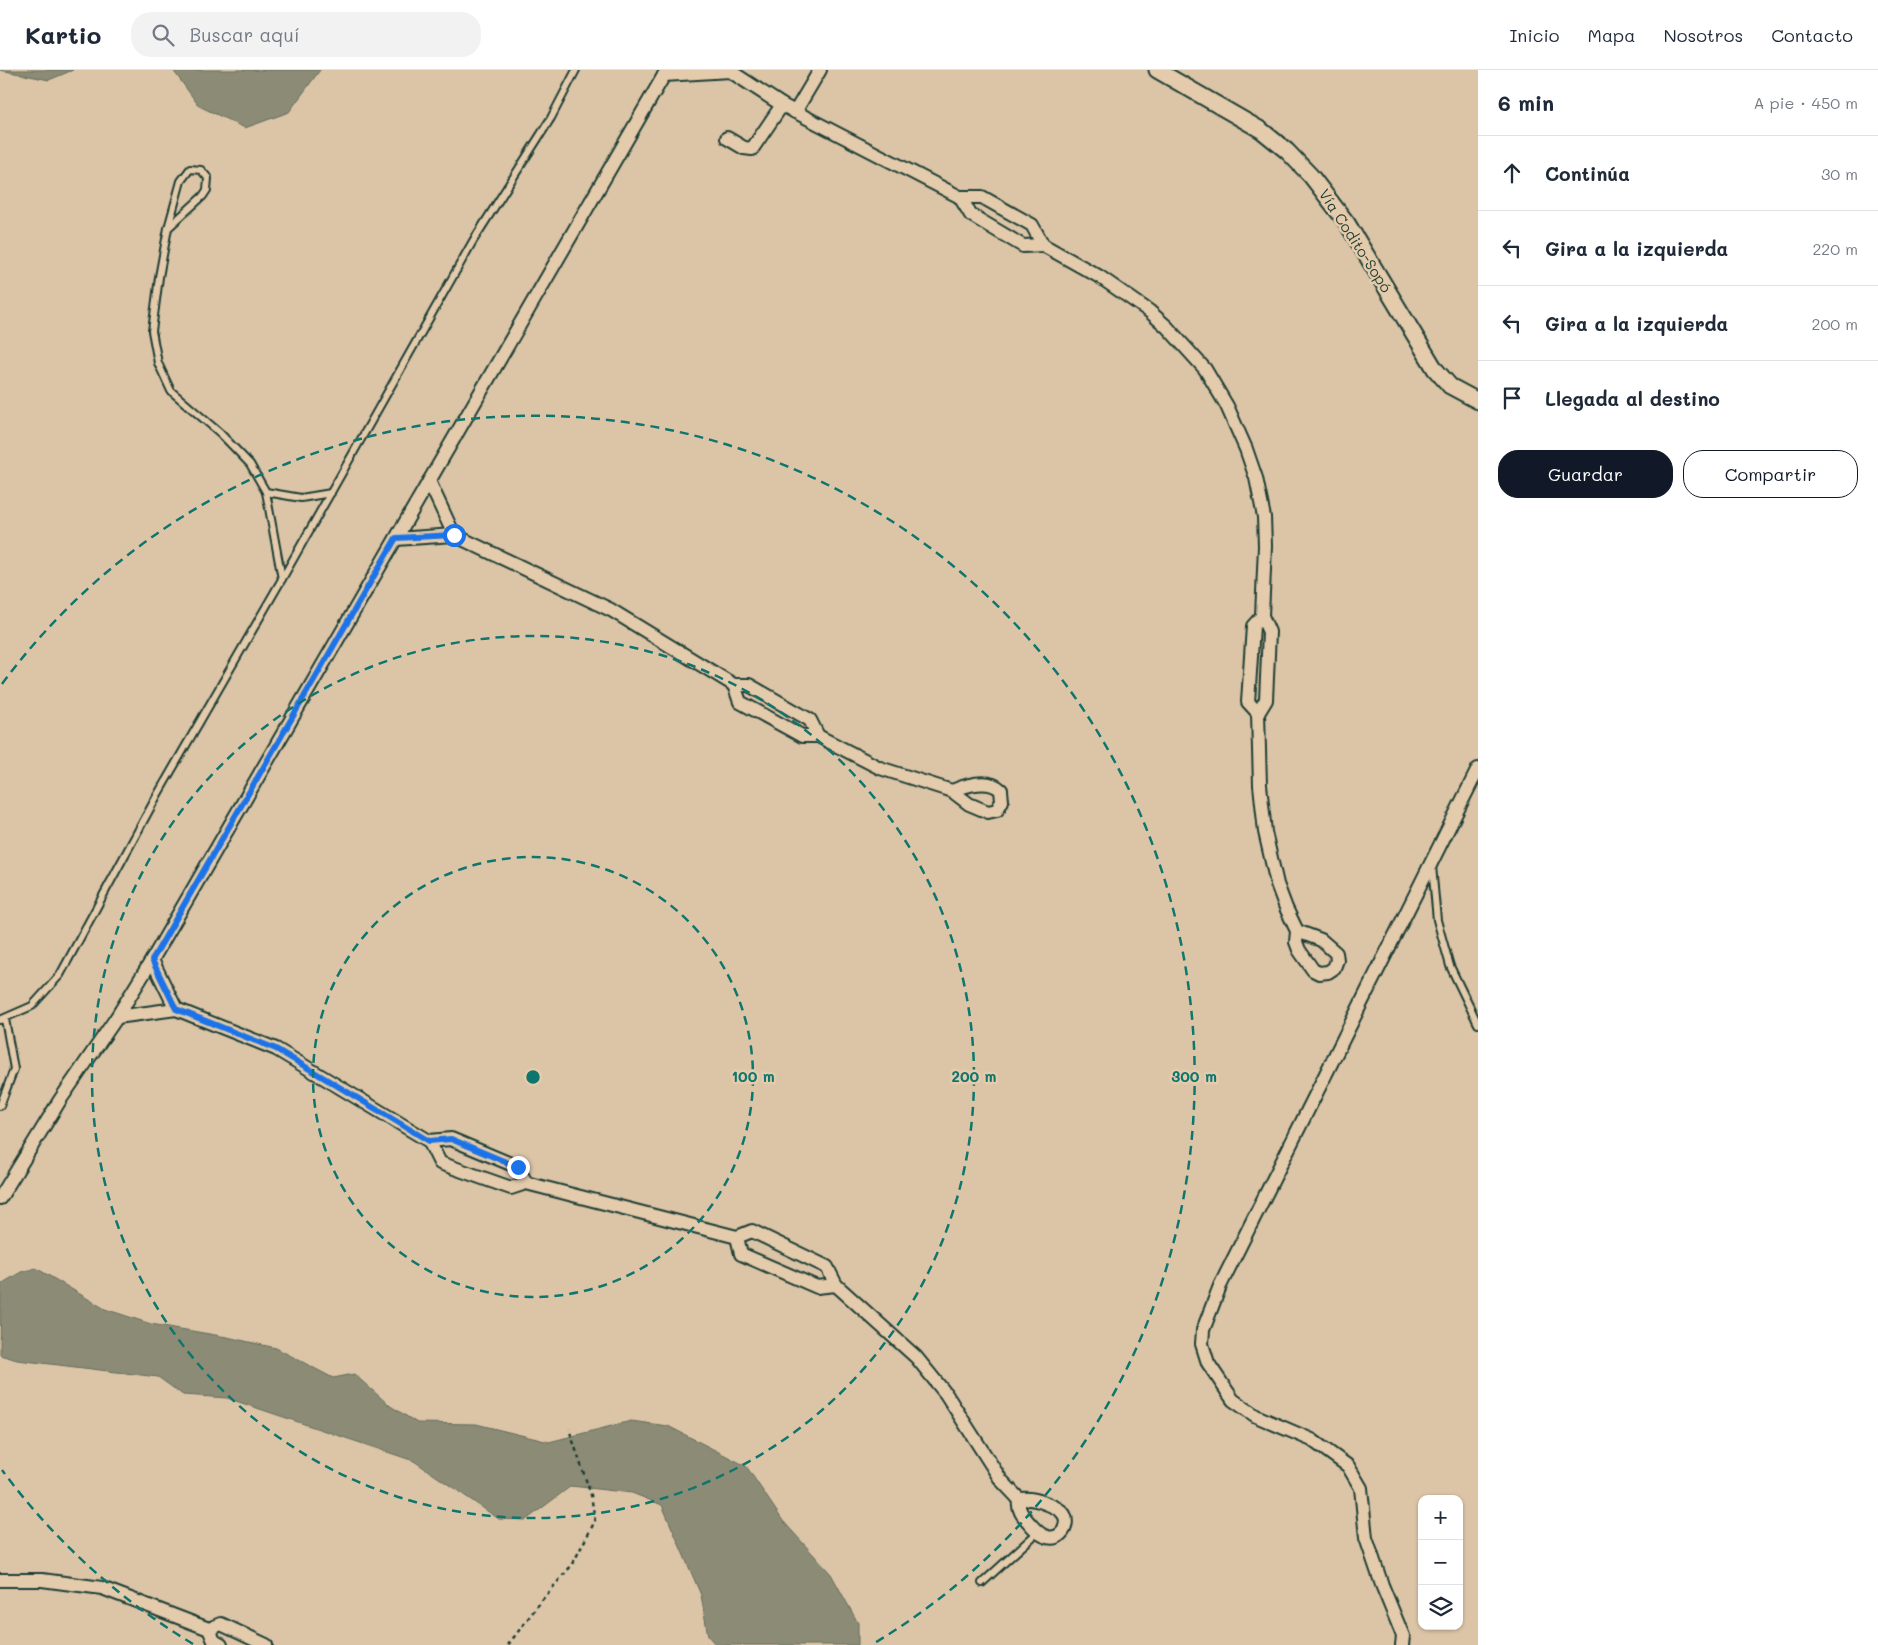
<!DOCTYPE html>
<html lang="es">
<meta charset="utf-8">
<style>
body{margin:0;font-family:Mali,sans-serif;background:#f2f2f3;color:#1f2937}
.controls{position:absolute;right:15px;bottom:15px;display:grid;overflow:hidden;border-radius:10px;box-shadow:0 1px 4px #0004}
.controls button{width:45px;height:45px;display:grid;place-items:center;padding:0;border:0;border-bottom:1px solid #e0e1e3;background:#fff;color:#1f2937;font:25px sans-serif}
.stop{position:absolute;width:15px;height:15px;margin:-11px;border:4px solid #1a73e8;border-radius:50%;background:#fff}
.stop.end{background:#1a73e8;border-color:#fff;box-shadow:0 1px 5px #0008}
.list{margin:0;padding:0;list-style:none}
h2{display:flex;justify-content:space-between;align-items:center;height:65px;margin:0;padding:0 20px;font-size:21px}
h2 small{font-size:16px;font-weight:400;color:#747a83}
.list li{display:grid;grid-template-columns:32px 1fr auto;gap:15px;align-items:center;box-sizing:border-box;height:75px;padding:0 20px;border-top:1px solid #e0e1e3}
.list b{display:block;font-size:19px;white-space:nowrap}
.list em{font-size:16px;font-style:normal;color:#747a83}
.actions{display:flex;gap:10px;padding:15px 20px}
.actions a{flex:1;padding:11px 0;border:1px solid #111827;border-radius:20px;text-align:center;font-size:18px;color:#111827}
.actions .main{background:#111827;color:#fff}
.icon{flex:none;width:28px;height:28px;fill:none;stroke:currentColor;stroke-width:2;stroke-linecap:round;stroke-linejoin:round}
.map{position:relative;flex:none;width:1478px;height:1575px;overflow:hidden}
header{display:flex;align-items:center;gap:30px;box-sizing:border-box;height:70px;padding:0 25px;background:#fff;border-bottom:1px solid #e0e1e3}
header strong{font-size:24px}
nav{display:flex;gap:28px;margin-inline-start:auto;font-size:18px}
.search{width:350px;height:45px;background:#f2f2f3;display:flex;align-items:center;gap:12px;box-sizing:border-box;padding:0 18px;border-radius:20px;color:#747a83;font-size:19px}
main{display:flex}
aside{flex:1;background:#fff}
.map>svg:first-child{display:block}
.water{fill:#8c8b76;stroke:#606c5c}
.lines{fill:none;stroke-linecap:round;stroke-linejoin:round}
.service-casing{stroke:#1f3d34;stroke-width:10}
.minor-casing{stroke:#1f3d34;stroke-width:16}
.tertiary-casing{stroke:#1f3d34;stroke-width:19}
.path{stroke:#1f3d34;stroke-width:2.5;stroke-dasharray:4 4;stroke-linecap:butt}
.service{stroke:#e4cbac;stroke-width:6}
.minor{stroke:#e4cbac;stroke-width:12}
.tertiary{stroke:#e4cbac;stroke-width:15}
.route{stroke:#1a73e8;stroke-width:6}
.ring{fill:none;stroke:#0f766e;stroke-width:2.5;stroke-dasharray:9 6}
.labels{text-anchor:middle;stroke-width:5;stroke-linejoin:round;paint-order:stroke}
.street-label{font-size:15px;fill:#1f3d34;stroke:#e4cbac}
.centre{fill:#0f766e;stroke:#e4cbac;stroke-width:2.5}
.ring-label{font-size:15px;text-anchor:middle;font-weight:bold;fill:#0f766e;stroke:#e4cbac;stroke-width:5;stroke-linejoin:round;paint-order:stroke}
</style>
<header>
<strong>Kartio</strong>
<div class="search"><svg class="icon" aria-label="search" viewBox="0 0 24 24"><circle cx="10" cy="10" r="6"/><path d="M15 15l6 6"/></svg>Buscar aquí</div>
<nav><a>Inicio</a><a>Mapa</a><a>Nosotros</a><a>Contacto</a></nav>
</header>
<main>
<div class="map">
<svg width="1478" height="1575" viewBox="0 0 1478 1575">
<rect width="100%" height="100%" fill="#dcc5a7"/>
<filter id="ink" filterUnits="userSpaceOnUse"><feTurbulence type="fractalNoise" baseFrequency=".02" numOctaves="2"/><feDisplacementMap in="SourceGraphic" scale="10" xChannelSelector="R" yChannelSelector="G"/><feConvolveMatrix kernelMatrix="1 2 1 2 8 2 1 2 1" color-interpolation-filters="sRGB"/></filter>
<g filter="url(#ink)">
<g class="water">
<path d="M0,0h73l-24,10z"/>
<path d="M173,0h147l-31,42 -44,16 -46,-22z"/>
<path d="M36,1198l69,41 46,15 76,13 49,11 57,30 21,-4 35,31 28,18 59,1 73,18 82,-21 37,5 78,40 37,55 48,53 27,49v22h-142l-8,-9 -7,-41 -39,-90 -30,-12 -61,-7 -45,34 -27,-1 -85,-58 -187,-63 -44,-3 -25,-18 -141,-17 -17,-5 1,-71 20,-12z"/>
</g>
<g class="lines">
<defs>
<g id="service">
<path d="M168,158l35,-32 4,-6 1,-12 -7,-8 -11,-1 -9,12 -13,47 -9,49 -7,54 6,32 13,28 49,42 30,31 16,28 35,6 30,-5"/>
<path d="M266,422l16,87"/>
<path d="M1432,796l5,54 13,46 28,58"/>
<path d="M0,950l32,-14 28,-31 98,-181 124,-215 191,-338 78,-123 25,-48"/>
<path d="M0,1036l14,-37 -9,-50"/>
<path d="M982,1513l55,-50"/>
</g>
<g id="minor">
<path d="M664,5l66,-4 52,34 178,92h22l50,28 11,20 57,32 49,34 18,16 38,42 22,37 19,43 10,29 8,39 1,29 -3,70 7,16 -3,68 -8,13 2,72 5,47 12,52 9,24 11,23 -1,11 3,8 14,20 6,3 9,-1 6,-4 3,-8 -1,-7 -15,-13 -24,-9"/>
<path d="M795,42l25,-42"/>
<path d="M727,68l17,10 8,1 30,-44"/>
<path d="M960,127l11,18 52,31 20,-1"/>
<path d="M429,411l25,54"/>
<path d="M396,469l58,-4 157,75 123,75h15l61,35 8,16"/>
<path d="M734,615l6,17 62,34h16l62,32 72,23 17,13 19,8 9,-2 5,-9 -1,-11c-12,-12 -35,-5 -49,1"/>
<path d="M1258,643l-10,-11 5,-76 9,-10"/>
<path d="M152,890l24,49"/>
<path d="M117,947l59,-8 100,40 153,92 11,22 71,25 15,-5 211,54 15,-6 75,36 9,18 80,72 30,37 55,86 18,19c-2,12 5,18 13,27 24,28 42,-2 30,-14 -4,-4 -12,-7 -17,-9 -9,-4 -17,-5 -26,-4"/>
<path d="M429,1071l22,-2 67,28 8,16"/>
<path d="M0,1128l60,-98 57,-83 35,-57 515,-890"/>
<path d="M737,1167l4,17 76,33 19,-2"/>
<path d="M0,1510h42l60,8 107,41 12,-5 45,21"/>
<path d="M209,1559l5,12 7,4"/>
<path d="M1402,1575l1,-9 -21,-51 -16,-47 -5,-50 -13,-22 -36,-26 -56,-24 -23,-16 -25,-37 -6,-19 1,-14 17,-44 258,-517"/>
</g>
<path id="tertiary" d="M1157,0l104,60 26,21 24,25 36,47 88,146 15,17 28,15"/>
</defs>
<use href="#service" class="service-casing"/>
<use href="#minor" class="minor-casing"/>
<use href="#tertiary" class="tertiary-casing"/>
<path class="path" d="M508,1575l34,-45 30,-35 23,-44 -4,-26 -22,-66"/>
<use href="#service" class="service"/>
<use href="#minor" class="minor"/>
<use href="#tertiary" class="tertiary"/>
</g>
</g>
<g class="lines" filter="url(#ink)">
<path class="route" d="M454,465l-58,3 -244,422 24,49 100,40 153,92 22,-2 67,28"/>
</g>
<g class="ring">
<circle cx="533" cy="1007" r="220"/>
<circle cx="533" cy="1007" r="441"/>
<path d="M193 1574A661 661 0 0 1 2 1400M2 614A661 661 0 1 1 873 1574"/>
</g>
<g class="labels">
<g class="street-label">
<text transform="translate(1355 171) rotate(57)" y="5">Vía Codito-Sopó</text>
</g>
</g>
<circle cx="533" cy="1007" r="8" class="centre"/>
<g class="ring-label">
<text x="753" y="1012">100 m</text>
<text x="974" y="1012">200 m</text>
<text x="1194" y="1012">300 m</text>
</g>
</svg>
<div class="controls">
<button>+</button>
<button>−</button>
<button><svg class="icon" aria-label="layers" viewBox="0 0 24 24"><path d="M12 4l9 5-9 5-9-5zM3 14l9 5 9-5"/></svg></button>
</div>
<div class="stop" style="left:454px;top:465px"></div>
<div class="stop end" style="left:518px;top:1097px"></div>
</div>
<aside>
<h2>6 min<small>A pie · 450 m</small></h2>
<ul class="list">
<li><svg class="icon" aria-label="ahead" viewBox="0 0 24 24"><path d="M12 20V5M6 11l6-6 6 6"/></svg><div><b>Continúa</b></div><em>30 m</em></li>
<li><svg class="icon" aria-label="left" viewBox="0 0 24 24"><path d="M17 20v-9H6M10 6l-5 5 5 5"/></svg><div><b>Gira a la izquierda</b></div><em>220 m</em></li>
<li><svg class="icon" aria-label="left" viewBox="0 0 24 24"><path d="M17 20v-9H6M10 6l-5 5 5 5"/></svg><div><b>Gira a la izquierda</b></div><em>200 m</em></li>
<li><svg class="icon" aria-label="arrive" viewBox="0 0 24 24"><path d="M6 21V4h12l-3 4 3 4H6"/></svg><div><b>Llegada al destino</b></div></li>
</ul>
<div class="actions"><a class="main">Guardar</a><a>Compartir</a></div>
</aside>
</main>
